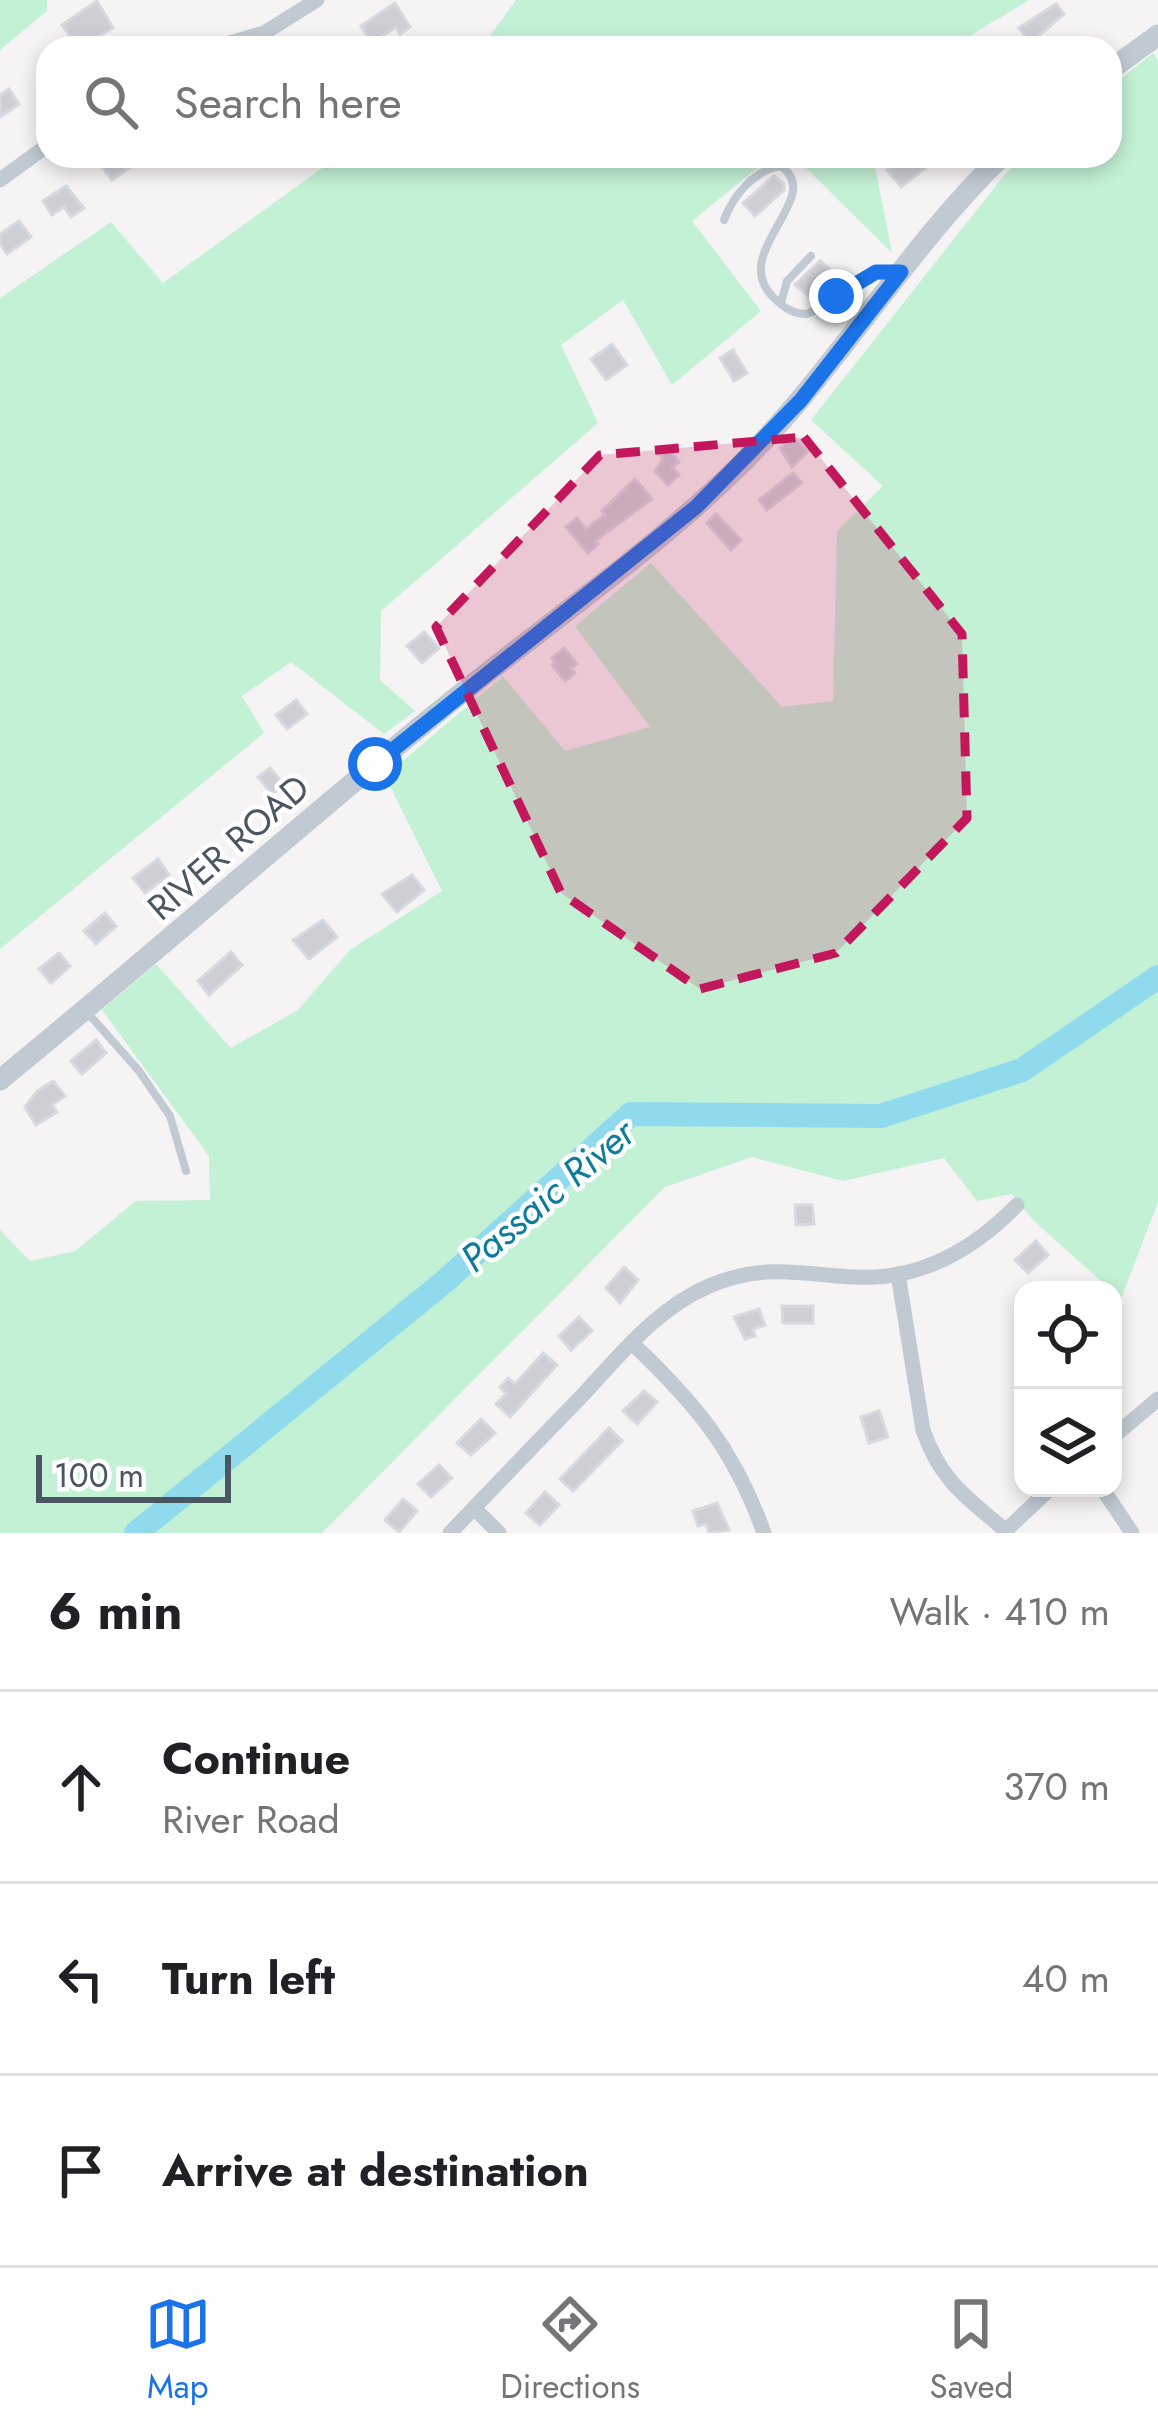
<!DOCTYPE html>
<meta charset="utf-8">
<style>
body{margin:0;font-family:Jost,sans-serif;background:#f2f2f2;color:#202124}
.controls{position:absolute;right:36px;bottom:36px;display:grid;overflow:hidden;border-radius:24px;box-shadow:0 6px 18px #0003}
.controls button{width:108px;height:108px;display:grid;place-items:center;padding:0;border:0;border-bottom:3px solid #e0e0e0;background:#fff;color:#202124;font:60px sans-serif}
.scale{position:absolute;left:36px;bottom:30px;width:195px;box-sizing:border-box;padding-left:12px;border:6px solid #4a5661;border-top:0;font-size:33px;line-height:42px;white-space:nowrap;color:#4a5661;-webkit-text-stroke:9px #fff;paint-order:stroke}
.stop{position:absolute;width:36px;height:36px;margin:-27px;border:9px solid #1a73e8;border-radius:50%;background:#fff}
.stop.end{background:#1a73e8;border-color:#fff;box-shadow:0 3px 12px #0008}
.list{margin:0;padding:0;list-style:none}
h2{display:flex;justify-content:space-between;align-items:center;height:156px;margin:0;padding:0 48px;font-size:51px}
h2 small{font-size:39px;font-weight:400;color:#757577}
.list li{display:grid;grid-template-columns:78px 1fr auto;gap:36px;align-items:center;box-sizing:border-box;height:192px;padding:0 48px;border-top:3px solid #e0e0e0}
.list b{display:block;font-size:45px;white-space:nowrap}
.list p{margin:0;font-size:39px;white-space:nowrap;color:#757577}
.list em{font-size:39px;font-style:normal;color:#757577}
.icon{flex:none;width:66px;height:66px;fill:none;stroke:currentColor;stroke-width:2;stroke-linecap:round;stroke-linejoin:round}
.map{position:relative;flex:none;width:1158px;height:1533px;overflow:hidden}
.search{position:absolute;background:#fff;box-shadow:0 6px 18px #0003;left:36px;right:36px;top:36px;height:132px;display:flex;align-items:center;gap:30px;box-sizing:border-box;padding:0 42px;border-radius:36px;color:#757577;font-size:45px}
.sheet{height:732px;background:#fff}
nav{display:flex;justify-content:space-around;align-items:center;box-sizing:border-box;height:168px;border-top:3px solid #e0e0e0;background:#fff;font-size:33px;color:#757577}
nav a{display:grid;justify-items:center;gap:6px}
nav .on{color:#1a73e8}
.map>svg:first-child{display:block}
.green{fill:#c3f1d5}
.lines{fill:none;stroke-linecap:round;stroke-linejoin:round}
.river{stroke:#90daee;stroke-width:24}
.building{fill:#cdcfd5;stroke:#d7d9de;stroke-width:3}
.service{stroke:#c1cad2;stroke-width:8}
.minor{stroke:#c1cad2;stroke-width:15}
.tertiary{stroke:#c1cad2;stroke-width:21}
.route{stroke:#1a73e8;stroke-width:15}
.marked{fill:#c2185b;fill-opacity:0.2;stroke:#c2185b;stroke-width:9;stroke-dasharray:24 15;stroke-linejoin:round}
.labels{text-anchor:middle;stroke-width:9;stroke-linejoin:round;paint-order:stroke}
.street-label{font-size:36px;fill:#4a5661;stroke:#fff}
.water-label{font-size:39px;font-style:italic;fill:#0c7c9b;stroke:#fff}
</style>
<div class="map">
<svg width="1158" height="1533" viewBox="0 0 1158 1533">
<rect width="100%" height="100%" fill="#f5f3f3"/>
<g class="green">
<path d="M0,0h47v11l-47,39z"/>
<path d="M516,0h513l-79,48h-469z"/>
<path d="M1153,53l5,8v1141l-37,97 -87,-78 -22,-27 -35,7 -33,-43 -101,23 -91,-24 -87,30 -343,346h-322v-303l30,31 45,-10 61,-50 74,-1 -1,-44 -107,-146 54,-46 75,84 67,-38 52,-60 92,-59 -57,-115 118,-100 62,75 85,-24 -75,-101 76,-63 131,144 51,-6 4,-170 46,-45 -72,-66 195,-247 21,-17h83v-68z"/>
<path d="M339,156h433l-80,65 69,90 -89,74 -49,-85 -62,45 37,78 -217,188 -1,69 35,31 -31,23 -93,-72 -49,34 22,37 -264,216v-651l111,-76 52,61z"/>
<path d="M794,156h79l19,97z"/>
</g>
<g class="lines">
<path class="river" d="M136,1533l308,-251 187,-168 250,2 141,-46 136,-93"/>
</g>
<g class="building">
<path d="M97,1l16,27 -35,20 -16,-23z"/>
<path d="M395,3l15,24 -10,7 -4,-7 -24,16 -11,-17z"/>
<path d="M1056,4l8,10 -34,29 -11,-15z"/>
<path d="M9,89l10,15 -19,13v-22z"/>
<path d="M116,156h30l-34,24 -11,-14z"/>
<path d="M904,156h37l-40,31 -14,-17z"/>
<path d="M774,176l10,8v6l-29,26 -12,-13z"/>
<path d="M66,186l18,22 -13,9 -7,-10 -12,8 -9,-14z"/>
<path d="M19,221l12,16 -24,17 -7,-10v-10z"/>
<path d="M820,261l9,7 -18,30 -16,-13z"/>
<path d="M612,344l15,21 -21,15 -15,-21z"/>
<path d="M733,350l14,23 -13,8 -14,-23z"/>
<path d="M792,436l16,15 -16,16 -12,-19z"/>
<path d="M668,448l11,14 -7,5 7,8 -11,10 -13,-14 8,-12 -3,-4z"/>
<path d="M793,473l9,10 -35,27 -8,-10z"/>
<path d="M635,479l17,20 -57,42 3,3 -10,9 -22,-26 11,-9 9,11 19,-14 -3,-4z"/>
<path d="M716,514l25,26 -10,10 -24,-27z"/>
<path d="M424,632l15,16 -17,15 -15,-17z"/>
<path d="M564,648l13,16 -6,4 4,5 -10,8 -13,-16 3,-2 -3,-5z"/>
<path d="M296,700l11,14 -20,15 -11,-14z"/>
<path d="M270,768l14,17 -12,9 -14,-17z"/>
<path d="M158,859l11,16 -24,18 -12,-15z"/>
<path d="M412,875l12,15 -27,22 -15,-18z"/>
<path d="M105,913l11,13 -20,18 -12,-13z"/>
<path d="M323,920l14,17 -28,22 -16,-19z"/>
<path d="M231,952l11,13 -33,30 -11,-14z"/>
<path d="M59,953l11,13 -19,17 -12,-14z"/>
<path d="M96,1040l10,13 -24,21 -11,-13z"/>
<path d="M53,1081l12,15 -13,9 5,7 -21,13 -11,-18 12,-16z"/>
<path d="M795,1205h17l2,19 -18,1z"/>
<path d="M1036,1241l12,14 -20,18 -13,-13z"/>
<path d="M624,1267l14,13 -18,23 -14,-15z"/>
<path d="M782,1306h31v17h-30z"/>
<path d="M759,1309l6,16 -12,4 2,7 -10,3 -11,-22z"/>
<path d="M579,1317l13,14 -21,19 -12,-14z"/>
<path d="M543,1353l14,12 -47,52 -14,-13 10,-10 -6,-7 8,-9 7,6z"/>
<path d="M644,1391l13,11 -20,22 -14,-13z"/>
<path d="M879,1411l9,26 -19,6 -8,-26z"/>
<path d="M481,1419l14,14 -24,22 -14,-12z"/>
<path d="M609,1428l13,13 -49,50 -13,-12z"/>
<path d="M439,1465l13,13 -21,19 -13,-13z"/>
<path d="M545,1492l14,13 -19,20 -14,-12z"/>
<path d="M403,1499l14,12 -18,21 -14,-12z"/>
<path d="M717,1503l12,27 -20,3 -3,-9 -8,2 -5,-15z"/>
</g>
<g class="lines">
<g class="service">
<path d="M724,220c9,-24 30,-50 57,-54 45,32 -53,86 -8,131 10,10 19,17 34,17 32,-12 49,-42 86,-42"/>
<path d="M781,303l6,-22 24,-25"/>
<path d="M86,1011l53,60 31,45 16,55"/>
</g>
<g class="minor">
<path d="M213,48l51,-15 53,-33"/>
<path d="M0,180l48,-35"/>
<path d="M898,1274l25,156c17,50 43,67 82,100"/>
<path d="M632,1343c64,61 102,106 132,190"/>
<path d="M1113,1437l45,-38"/>
<path d="M1102,1488l30,45"/>
<path d="M474,1508l25,25"/>
<path d="M450,1533c43,-45 85,-89 128,-133 40,-42 77,-91 131,-114 54,-23 91,-12 145,-9 66,4 119,-27 163,-72"/>
<path d="M1003,1533l48,-45"/>
</g>
<g class="tertiary">
<path d="M1110,70l48,-35"/>
<path d="M0,1080c148,-121 290,-247 437,-367 98,-81 204,-152 295,-240 101,-97 170,-220 270,-317"/>
</g>
</g>
<g class="lines">
<path class="route" d="M375,764l321,-257 105,-107 100,-128h-25l-40,24"/>
</g>
<path class="marked" d="M804,437l158,197 5,184 -131,135 -136,36 -139,-96 -125,-266 164,-172z"/>
<g class="labels">
<g class="street-label">
<text transform="translate(228 847) rotate(-41)" y="13">RIVER ROAD</text>
</g>
<g class="water-label">
<text transform="translate(547 1195) rotate(-40)" y="14">Passaic River</text>
</g>
</g>
</svg>
<div class="controls">
<button><svg class="icon" aria-label="locate" viewBox="0 0 24 24"><circle cx="12" cy="12" r="6"/><path d="M12 2v4M12 18v4M2 12h4M18 12h4"/></svg></button>
<button><svg class="icon" aria-label="layers" viewBox="0 0 24 24"><path d="M12 4l9 5-9 5-9-5zM3 14l9 5 9-5"/></svg></button>
</div>
<div class="scale">100 m</div>
<div class="stop" style="left:375px;top:764px"></div>
<div class="stop end" style="left:836px;top:296px"></div>
<div class="search"><svg class="icon" aria-label="search" viewBox="0 0 24 24"><circle cx="10" cy="10" r="6"/><path d="M15 15l6 6"/></svg>Search here</div>
</div>
<section class="sheet">
<h2>6 min<small>Walk · 410 m</small></h2>
<ul class="list">
<li><svg class="icon" aria-label="ahead" viewBox="0 0 24 24"><path d="M12 20V5M6 11l6-6 6 6"/></svg><div><b>Continue</b><p>River Road</p></div><em>370 m</em></li>
<li><svg class="icon" aria-label="left" viewBox="0 0 24 24"><path d="M17 20v-9H6M10 6l-5 5 5 5"/></svg><div><b>Turn left</b></div><em>40 m</em></li>
<li><svg class="icon" aria-label="arrive" viewBox="0 0 24 24"><path d="M6 21V4h12l-3 4 3 4H6"/></svg><div><b>Arrive at destination</b></div></li>
</ul>
</section>
<nav>
<a class="on"><svg class="icon" aria-label="map" viewBox="0 0 24 24"><path d="M3 6l6-2 6 2 6-2v14l-6 2-6-2-6 2zM9 4v14M15 6v14"/></svg>Map</a>
<a><svg class="icon" aria-label="directions" viewBox="0 0 24 24"><path d="M12 3l9 9-9 9-9-9zM9 14v-3h6M13 9l2 2-2 2"/></svg>Directions</a>
<a><svg class="icon" aria-label="saved" viewBox="0 0 24 24"><path d="M7 4h10v16l-5-4-5 4z"/></svg>Saved</a>
</nav>
